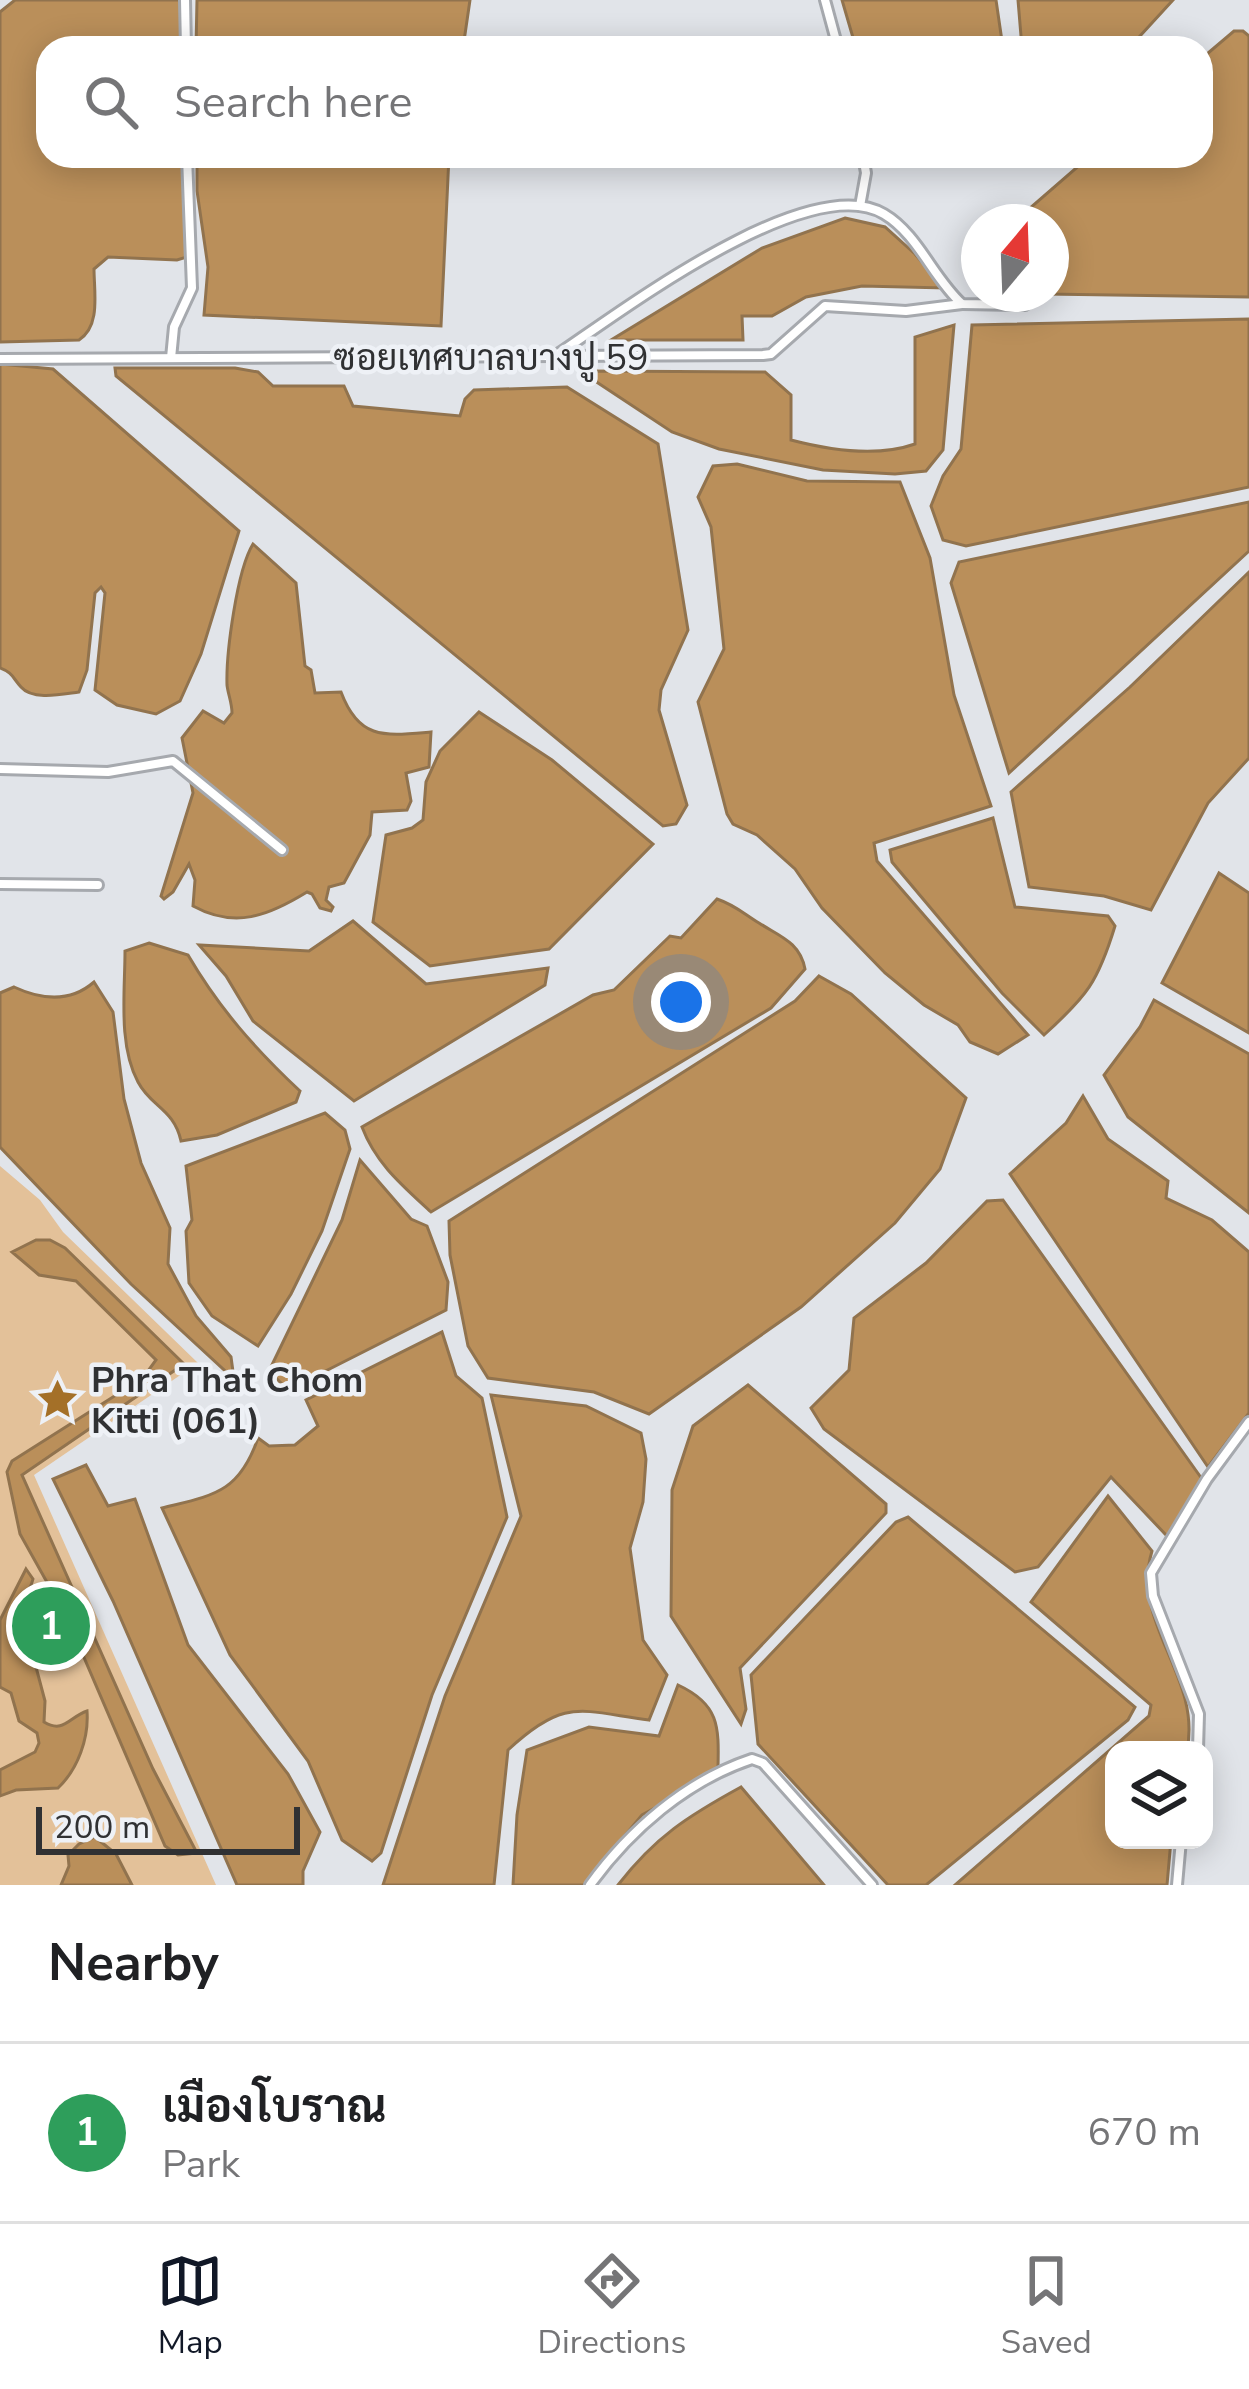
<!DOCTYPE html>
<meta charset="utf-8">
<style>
body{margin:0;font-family:"Nunito Sans",Sarabun,sans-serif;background:#f6f6f6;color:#202124}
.controls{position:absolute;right:36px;bottom:36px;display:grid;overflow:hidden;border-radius:24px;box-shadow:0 6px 30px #0003}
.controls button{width:108px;height:108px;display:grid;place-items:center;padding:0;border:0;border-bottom:3px solid #e0e0e0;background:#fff;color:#202124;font:60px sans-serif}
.compass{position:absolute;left:961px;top:204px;width:108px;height:108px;border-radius:50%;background:#fff;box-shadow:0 6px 30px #0003;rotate:19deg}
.scale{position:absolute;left:36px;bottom:30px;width:264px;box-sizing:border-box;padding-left:12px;border:6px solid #303133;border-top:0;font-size:33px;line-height:42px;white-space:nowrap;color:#303133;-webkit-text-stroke:9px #eef1f6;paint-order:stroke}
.you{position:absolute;left:681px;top:1002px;width:42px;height:42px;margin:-30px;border:9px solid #fff;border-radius:50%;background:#1a73e8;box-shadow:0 0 0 18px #1a73e833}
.badge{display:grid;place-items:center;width:78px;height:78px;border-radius:50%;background:#111827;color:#fff;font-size:39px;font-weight:700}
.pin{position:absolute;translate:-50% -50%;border:6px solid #fff;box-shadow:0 3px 12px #0006}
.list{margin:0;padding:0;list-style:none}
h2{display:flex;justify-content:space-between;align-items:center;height:156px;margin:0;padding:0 48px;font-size:51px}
h2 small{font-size:39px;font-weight:400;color:#757577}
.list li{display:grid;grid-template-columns:78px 1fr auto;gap:36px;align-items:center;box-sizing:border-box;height:180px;padding:0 48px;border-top:3px solid #e0e0e0}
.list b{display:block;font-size:45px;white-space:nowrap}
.list p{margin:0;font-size:39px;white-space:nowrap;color:#757577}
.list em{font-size:39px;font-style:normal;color:#757577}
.icon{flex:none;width:66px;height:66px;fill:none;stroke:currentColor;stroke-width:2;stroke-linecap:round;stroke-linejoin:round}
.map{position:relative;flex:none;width:1249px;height:1885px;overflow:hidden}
.search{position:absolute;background:#fff;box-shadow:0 6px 30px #0003;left:36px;right:36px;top:36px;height:132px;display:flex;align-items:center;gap:30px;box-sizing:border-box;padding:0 42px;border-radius:36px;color:#757577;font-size:45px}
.sheet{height:336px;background:#fff}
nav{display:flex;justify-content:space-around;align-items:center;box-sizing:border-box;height:168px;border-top:3px solid #e0e0e0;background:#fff;font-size:33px;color:#757577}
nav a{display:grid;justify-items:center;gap:6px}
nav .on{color:#111827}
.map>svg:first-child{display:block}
.green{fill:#e3c199}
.water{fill:#ba8f5a;stroke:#91734e;stroke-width:3}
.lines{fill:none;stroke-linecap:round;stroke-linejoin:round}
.minor-casing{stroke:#a6a9ae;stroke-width:14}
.minor{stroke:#fff;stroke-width:8}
.labels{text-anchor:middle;stroke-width:9;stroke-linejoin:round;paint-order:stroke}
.street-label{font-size:36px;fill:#303133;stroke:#eef1f6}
.poi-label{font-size:36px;font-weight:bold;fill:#303133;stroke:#eef1f6;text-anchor:start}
</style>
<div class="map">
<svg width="1249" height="1885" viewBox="0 0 1249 1885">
<rect width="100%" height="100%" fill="#e1e4e9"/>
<path class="green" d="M0,1166l40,34 23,32 135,131 -164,112 182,410h-216z"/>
<g class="water">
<path d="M15,0h166l1,48h-134v108h137l2,101 -10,3 -69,-3 -14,12c0,23 7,57 -15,71l-79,2v-330z"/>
<path d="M197,0h273l-7,48h-267z"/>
<path d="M842,0h154l7,48h-147z"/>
<path d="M1018,0h155l-44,48h-107z"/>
<path d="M1234,31h9l6,5v261l-204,-3h6v-72h-37l76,-66h111v-97z"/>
<path d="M197,156h252l-8,170 -237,-11 4,-48 -11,-76z"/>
<path d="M845,218l40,9 30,27 29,34 -82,-2 -56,11 -34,19h-30l1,24h-132l151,-92z"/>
<path d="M1249,319v168l-283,59 -23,-6 -12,-34 12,-30 18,-27 11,-124z"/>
<path d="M954,325l-11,125 -17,21 -31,3 -72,-4 -104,-21 -47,-17 -80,-53 -3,-8 176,1 26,23v45c38,10 87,17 124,4v-107z"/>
<path d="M0,364l53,5 186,162 -38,123 -21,47 -24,13 -39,-9 -22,-15 10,-97 -4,-6 -6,6 -8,77 -8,22c-16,2 -46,9 -58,-5 -9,-10 -8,-14 -21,-19z"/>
<path d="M235,368l23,4 15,14h71l9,20 107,10 5,-17 9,-9 93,-3 91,57 30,186 -27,60 -2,20 28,95 -11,19 -13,2 -547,-450 -1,-8z"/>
<path d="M737,464l70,17 93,1 30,76 24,137 37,111 -117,37 3,18 151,174 -30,19 -28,-12 -12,-17 -34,-20 -39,-32 -63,-65 -27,-39 -38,-34 -24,-11 -6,-10 -29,-112 26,-53 -13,-122 -13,-30 15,-31z"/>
<path d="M1249,502v49l-240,222 -58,-190 8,-21z"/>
<path d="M253,544l43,39 9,83 6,4 4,23 26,-1c18,48 43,44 90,40l-2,35 -23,6 5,28 -4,9 -35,2 -2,23 -26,48 -15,4 -3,13 7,7 -2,4 -11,-3 -8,-14 -5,-2c-39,24 -72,37 -114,14l2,-26 -6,-16 -16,28 -9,7 -3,-3 32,-103 -11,-55 21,-27 21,12 8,-10c0,-10 -4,-19 -5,-28 -1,-32 10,-115 26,-141z"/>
<path d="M1249,572v186l-41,45 -57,107 -47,-14 -75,-9 -18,-95 119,-105z"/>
<path d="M479,712l73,48 101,84 -104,105 -119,17 -57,-44 13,-87 26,-7 11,-8 3,-38 14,-31z"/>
<path d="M993,818l22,89 93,9 7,10c-17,56 -28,70 -71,109l-42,-42 -110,-131 -2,-12z"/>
<path d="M1219,873l30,20v140l-87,-50z"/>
<path d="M717,899c18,6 27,15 42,24 20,13 41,19 46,46l-34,39 -340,204c-28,-26 -55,-48 -69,-85l231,-132 21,-5 56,-54 11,2z"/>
<path d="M353,921l73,63 122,-16 -3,17 -191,116 -101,-80 -27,-45 -27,-31 110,6z"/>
<path d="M149,943l39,12c31,53 67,94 112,136l-4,11 -79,33 -36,6c-7,-32 -30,-34 -43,-59 -20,-37 -13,-90 -13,-131z"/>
<path d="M819,976l32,18 115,104 -26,71 -45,54 -94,84 -152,107 -55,-22 -106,-14 -20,-32 -18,-91 -1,-34 346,-220z"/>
<path d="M94,982l19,30 11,87 17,64 29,65 -2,36 28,52 35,41 3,22 -103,-95 -131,-137v-154l14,-6c28,13 56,16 80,-5z"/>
<path d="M1154,1000l95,54v159l-121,-96 -24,-42 36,-48z"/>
<path d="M1083,1096l25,43 60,42 -2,17 46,22 37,32v161l-41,54 -198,-293 56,-51z"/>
<path d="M325,1113l20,17 5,19 -28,82 -31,63 -33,52 -46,-30 -23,-33 -3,-52 6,-11 -6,-54z"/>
<path d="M360,1160l51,59 16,7 21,56 -2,28 -158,80 -19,-19 73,-151z"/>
<path d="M1003,1200l199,279 -35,57 -56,-59 -73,90 -23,5 -191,-143 -13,-21 38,-38 5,-52 72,-55 61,-62z"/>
<path d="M36,1240h14l15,8 119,116 -162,111 131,294 44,84 -19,2 -13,-9 -98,-228 -47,-84 -13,-62 5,-11 131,-83 13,-18 -80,-79 -37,-6 -27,-23z"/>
<path d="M442,1332l14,44 26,22 25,119 -75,178 -51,158 -9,8 -30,-21 -34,-79 -78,-106 -68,-147c52,-13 77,-15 96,-70l11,8 26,-1 23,-19 -12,-26z"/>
<path d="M748,1385l138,119v9l-146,155 6,41 -5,15 -70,-108 1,-126 21,-64z"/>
<path d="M491,1395l95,11 55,27 5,26 -3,43 -13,46 13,92 24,35 -18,45c-69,-9 -84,-23 -141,30l-14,135h-111l62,-189 76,-180z"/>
<path d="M86,1465l22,41 27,-7 53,146 100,129 32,58 -17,39v14h-66l-124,-284 -60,-122z"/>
<path d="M1108,1496l44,55c-22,73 50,125 35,199h-73v90h57l-4,45h-212l194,-169 2,-11 -120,-103z"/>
<path d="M908,1517l227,190 -7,13 -202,165h-38l-130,-141 -7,-69 145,-153z"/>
<path d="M26,1569l7,10c-5,21 -23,37 -23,58l9,11 13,4 13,49 -1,21c20,12 25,-5 43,-11 2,27 -9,58 -29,77l-42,2 -16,6v-26l35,-18 4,-9 -2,-10 -18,-12 -8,-28 -11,-6v-67z"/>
<path d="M678,1685c41,19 41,41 40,82l-30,23 -46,25 -58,70h-71l4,-70 10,-65 62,-23 70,9z"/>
<path d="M741,1787l83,98h-206c37,-48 70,-69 123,-98z"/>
<path d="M95,1837l21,17 16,31h-71l8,-19 -1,-11 11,-11z"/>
</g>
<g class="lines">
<defs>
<g id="minor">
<path d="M185,0l1,48"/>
<path d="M825,0l13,48"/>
<path d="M860,206l6,-33 -3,-17"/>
<path d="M555,356c63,-42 253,-187 329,-142 34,20 49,64 78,90l63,1"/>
<path d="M171,358l3,-31 18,-39 -5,-132"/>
<path d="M0,359l763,-4 8,-1 54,-48 81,5 56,-7"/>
<path d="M0,769l108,3 65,-11 109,89"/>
<path d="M0,884l98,1"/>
<path d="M1198,1750l1,-36 -46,-118 -2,-23 56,-94 42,-57"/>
<path d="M590,1885c40,-55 96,-104 162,-126l11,4 109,122"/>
<path d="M1177,1885l4,-45"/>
</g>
</defs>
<use href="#minor" class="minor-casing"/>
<use href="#minor" class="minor"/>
</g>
<defs>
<symbol id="sight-bare" viewBox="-9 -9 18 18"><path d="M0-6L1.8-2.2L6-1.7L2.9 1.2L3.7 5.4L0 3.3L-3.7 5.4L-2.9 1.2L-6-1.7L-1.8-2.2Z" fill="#a47028" stroke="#eef1f6" stroke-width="2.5" paint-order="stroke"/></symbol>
</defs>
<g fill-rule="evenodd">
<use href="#sight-bare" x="28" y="1370" width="59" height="59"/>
</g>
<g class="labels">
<g class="street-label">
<text x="491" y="370">ซอยเทศบาลบางปู 59</text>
</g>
<g class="poi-label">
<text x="91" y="1392">Phra That Chom<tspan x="91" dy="41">Kitti (061)</tspan></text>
</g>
</g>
</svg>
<div class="controls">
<button><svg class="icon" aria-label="layers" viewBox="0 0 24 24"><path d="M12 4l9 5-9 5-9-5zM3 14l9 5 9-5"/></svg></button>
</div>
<svg class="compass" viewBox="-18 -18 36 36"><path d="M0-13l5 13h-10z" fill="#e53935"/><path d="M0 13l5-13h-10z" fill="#757577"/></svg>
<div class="scale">200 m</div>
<div class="you"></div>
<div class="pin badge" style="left:51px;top:1626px;background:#2e9e5b">1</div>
<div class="search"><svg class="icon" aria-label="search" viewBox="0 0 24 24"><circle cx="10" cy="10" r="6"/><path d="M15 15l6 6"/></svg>Search here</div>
</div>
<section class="sheet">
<h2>Nearby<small></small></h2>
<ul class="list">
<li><span class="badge" style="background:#2e9e5b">1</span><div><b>เมืองโบราณ</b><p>Park</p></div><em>670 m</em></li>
</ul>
</section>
<nav>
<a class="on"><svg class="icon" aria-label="map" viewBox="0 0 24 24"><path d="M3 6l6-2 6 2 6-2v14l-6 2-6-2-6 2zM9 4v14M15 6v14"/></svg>Map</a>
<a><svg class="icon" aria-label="directions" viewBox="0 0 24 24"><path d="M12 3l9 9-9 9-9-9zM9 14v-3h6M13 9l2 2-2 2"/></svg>Directions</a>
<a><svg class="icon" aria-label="saved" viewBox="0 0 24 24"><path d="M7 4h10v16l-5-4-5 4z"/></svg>Saved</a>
</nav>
